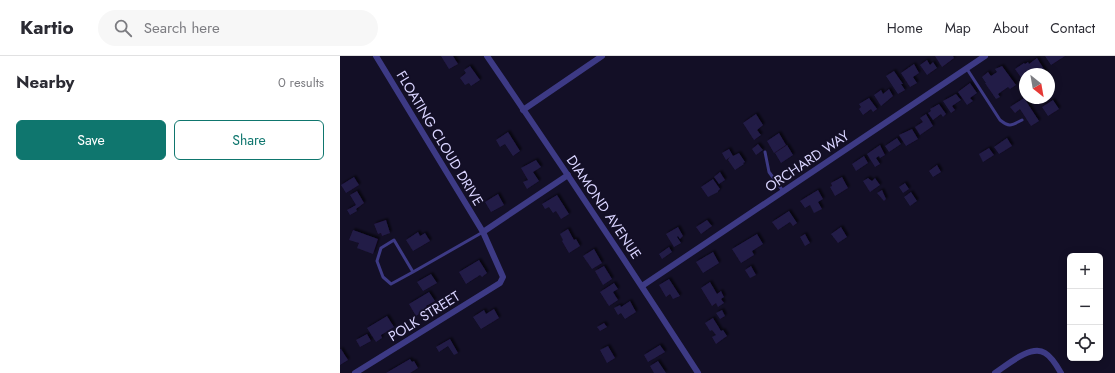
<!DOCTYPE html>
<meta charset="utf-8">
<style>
body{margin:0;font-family:Jost,sans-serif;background:#f7f7f7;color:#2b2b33}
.controls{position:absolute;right:12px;bottom:12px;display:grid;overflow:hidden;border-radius:6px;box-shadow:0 2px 10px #0003}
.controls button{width:36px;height:36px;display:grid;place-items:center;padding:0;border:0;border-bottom:1px solid #e1e1e2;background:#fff;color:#2b2b33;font:20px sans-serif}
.compass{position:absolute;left:679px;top:12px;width:36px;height:36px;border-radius:50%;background:#fff;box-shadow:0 2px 10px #0003;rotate:149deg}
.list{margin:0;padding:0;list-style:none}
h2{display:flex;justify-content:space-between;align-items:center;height:52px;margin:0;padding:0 16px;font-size:17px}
h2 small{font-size:13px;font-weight:400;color:#7c7c81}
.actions{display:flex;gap:8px;padding:12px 16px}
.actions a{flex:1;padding:9px 0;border:1px solid #0f766e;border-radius:6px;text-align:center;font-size:14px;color:#0f766e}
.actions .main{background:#0f766e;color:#fff}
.icon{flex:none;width:22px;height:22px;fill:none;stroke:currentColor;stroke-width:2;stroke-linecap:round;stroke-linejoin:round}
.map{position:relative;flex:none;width:775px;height:317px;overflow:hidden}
header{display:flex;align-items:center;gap:24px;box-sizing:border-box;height:56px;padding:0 20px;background:#fff;border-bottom:1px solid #e1e1e2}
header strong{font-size:19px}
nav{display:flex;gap:22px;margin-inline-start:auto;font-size:14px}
.search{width:280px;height:36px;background:#f7f7f7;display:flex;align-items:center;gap:10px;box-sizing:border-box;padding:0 14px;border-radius:22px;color:#7c7c81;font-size:15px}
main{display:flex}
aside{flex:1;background:#fff}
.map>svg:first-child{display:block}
.building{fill:#241b47;filter:url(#shadow)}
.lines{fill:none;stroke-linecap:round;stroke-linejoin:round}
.lane{stroke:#3d3a85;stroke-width:3}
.street{stroke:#3d3a85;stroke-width:6}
.labels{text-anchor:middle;stroke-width:3.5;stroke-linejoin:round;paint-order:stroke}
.street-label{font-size:14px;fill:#d9d4ff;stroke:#130f26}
</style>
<header>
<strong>Kartio</strong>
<div class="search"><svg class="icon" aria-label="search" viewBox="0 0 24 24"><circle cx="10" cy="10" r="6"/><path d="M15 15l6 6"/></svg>Search here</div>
<nav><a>Home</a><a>Map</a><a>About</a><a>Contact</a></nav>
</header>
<main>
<aside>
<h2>Nearby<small>0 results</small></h2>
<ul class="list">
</ul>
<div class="actions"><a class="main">Save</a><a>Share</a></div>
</aside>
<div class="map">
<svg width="775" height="317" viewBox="0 0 775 317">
<defs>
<filter id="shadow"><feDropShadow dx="2" dy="-2" stdDeviation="1" flood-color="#0009"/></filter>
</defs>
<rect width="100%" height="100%" fill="#130f26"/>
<g class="building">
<path d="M101,0h12l5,8 -9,5z"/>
<path d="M595,0h18l1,2 -12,9z"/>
<path d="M705,0h20l-14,9z"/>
<path d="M697,2l10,16h-10l-1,-1 -11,1v3l-3,2 -7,-10 9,-6 1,1 3,-2 1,2z"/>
<path d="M587,4l3,5 3,-3 4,6 -10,7 -7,-10z"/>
<path d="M574,8l5,9 -6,4 4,6 -7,4 -9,-14z"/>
<path d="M130,10l10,14 -9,6 -2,-3 -4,2 -5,-7 6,-5 -2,-3z"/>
<path d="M662,10l14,19 -6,4 -2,-2 -10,7 2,3 -4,2 -11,-16h1l-4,-6 6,-5 3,4 6,-4 -2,-3z"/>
<path d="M554,15l9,13h-2l4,6 -7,4 -12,-18z"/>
<path d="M630,27l7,10 -7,5 3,3 -6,4 -9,-13z"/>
<path d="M549,33l4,7 -12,10 -7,-11 7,-5 2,4z"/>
<path d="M616,38l5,6 -9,6 3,4 -4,3 -8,-12z"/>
<path d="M529,42l8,11 -4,3 -2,-3 -8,6 -4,-6 2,-2 -2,-3z"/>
<path d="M684,42l15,23 -8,5 -11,-17 -5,4 -5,-6z"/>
<path d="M713,44l6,9 -11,7 -6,-9z"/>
<path d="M599,48l7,10 -3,3 -2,-3 -8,6 -5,-7 3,-2 -1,-2z"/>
<path d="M416,58l7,11 -6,5 4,5 -7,5 -11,-17z"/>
<path d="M586,58l7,12 -13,9 -5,-8 8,-5 -3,-4z"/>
<path d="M572,73l6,10 -12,7 -7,-11z"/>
<path d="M168,76l12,19 -7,5 -8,-12 -5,3 -4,-7z"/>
<path d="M439,77l7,12 -12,8 -7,-12z"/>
<path d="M557,82l4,6 -12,8 -4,-6z"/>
<path d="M667,82l5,8 -13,8 -5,-7z"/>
<path d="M418,88l5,6 -7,5 -4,-6z"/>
<path d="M447,89l6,10 -12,8 -6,-10z"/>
<path d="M540,89l5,10 -5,3 -1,-2 -3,2 4,6 -5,3 -8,-13z"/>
<path d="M649,92l5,7 -11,7 -4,-8z"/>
<path d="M389,93l4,7 6,-3 6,9 -2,1 1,1 -9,6 -7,-10 2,-3 -4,3 -4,-7z"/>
<path d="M524,100l4,7 -12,8 -4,-7z"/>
<path d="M196,104l5,7 -8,5 6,9 -12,8 -4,-7 5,-2 -7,-12z"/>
<path d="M597,109l4,7 -8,5 -4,-6z"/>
<path d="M380,116l5,8 -6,4 -5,-7z"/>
<path d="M14,121l5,8 -13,8 -5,-8z"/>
<path d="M502,121l6,11 -13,8 -5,-9 2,-1 -1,-3z"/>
<path d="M528,122l4,3 3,-3 5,7 -10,7 -7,-11z"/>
<path d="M373,123l7,10 -2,2v1l-10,5 -7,-10z"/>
<path d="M565,127l4,6 -6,4 -4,-6z"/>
<path d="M478,134l5,9 -5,3 4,7 -8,4 -4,-8 -5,3 -5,-7z"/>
<path d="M542,134l4,9 -2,2 -7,-8z"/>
<path d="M17,135l7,12 -8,6 1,2 -7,4 -3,-5 9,-5 -6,-10z"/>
<path d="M571,136l6,9 -7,5 -6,-9z"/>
<path d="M158,138l6,11 -13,7 -6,-10z"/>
<path d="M217,139l12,19 -8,5 -5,-8 -3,2 -4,-6 -4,2 -3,-5z"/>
<path d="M449,155l8,12 -4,3 -3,-4 -12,8 -6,-8z"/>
<path d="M46,164l4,13 -8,3 -1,-3 -3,1 -4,-10z"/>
<path d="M367,164l5,6 -11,8 -5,-7z"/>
<path d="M338,171l5,9 -3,3 -2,-3 -1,1 4,6 -7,4 -8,-13z"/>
<path d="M501,171l6,10 -9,6 -7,-9z"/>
<path d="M228,173l6,11 2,-1 4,7 -11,7 -7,-12 1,-1 -3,-6z"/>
<path d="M13,174l25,9 -5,15 -16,-6 2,-5 -10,-3z"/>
<path d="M78,176l2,4 5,-3 5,8 -17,10 -7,-11z"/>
<path d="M417,178l6,10 -11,7 2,4 -13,8 -9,-14z"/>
<path d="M465,178l5,9 -5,3 -5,-9z"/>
<path d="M329,191l3,5 -10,7 -3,-5z"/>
<path d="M254,193l8,14 -10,6 -9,-13z"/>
<path d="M373,196l6,11 -16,10 -7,-11z"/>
<path d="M139,204l8,13 -5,4 -2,-2 -14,9 -7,-12z"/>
<path d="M264,210l8,13 -9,6 -8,-14z"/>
<path d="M411,210l5,9 -6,3 -5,-8z"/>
<path d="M91,218l6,9 -14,8 -6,-9z"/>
<path d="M329,223l11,17 -7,3 -3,-5 -4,3 -7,-12z"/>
<path d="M370,226l7,12 4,-3 3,6 -3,2 3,4 -6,4 -2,-4 -4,3 -11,-18z"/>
<path d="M274,227l4,6 -5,3 5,8 -9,6 -9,-14z"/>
<path d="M89,236l6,9 -9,5 2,2 -12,8 -7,-12z"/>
<path d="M290,245l6,11 -11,7 -4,-6 -3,2 -4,-7 6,-3 1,2z"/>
<path d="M154,253l5,9 -18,11 -8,-12 11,-7 2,4z"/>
<path d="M382,254l3,6 -5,3 -4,-6z"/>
<path d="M47,260l7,11 -13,8 1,3 -6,4 -9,-14z"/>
<path d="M373,262l8,13 2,-1 4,6 -11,8 -4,-7 4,-2 -4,-5 -2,1 -5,-8z"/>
<path d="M264,267l3,4 -7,4 -3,-4z"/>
<path d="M27,278l4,7 -11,6 -4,-7z"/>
<path d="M110,283l8,14 -4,2 -6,-9 -9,6 -3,-5z"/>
<path d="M320,289l5,7 -17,10 -4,-7z"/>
<path d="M268,290l7,12 -8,5 -7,-13z"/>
<path d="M0,293h1l7,11 -8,5z"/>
<path d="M70,303l2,3 2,-1 4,7 -8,5h-24z"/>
<path d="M318,305l8,12h-12l-4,-7z"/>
</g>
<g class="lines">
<g class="lane">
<path d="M627,13l33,51c10,8 12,5 22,0"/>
<path d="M425,96l4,20 14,19"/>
<path d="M73,216l-22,12 -8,-7 -6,-16 4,-13 13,-8 19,32 70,-40"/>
</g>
<g class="street">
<path d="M147,0c72,105 142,210 211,317"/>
<path d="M183,54l79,-54"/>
<path d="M143,176l85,-57"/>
<path d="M302,230l343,-230"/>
<path d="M15,317l145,-90 3,-6 -20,-45 -107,-176"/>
<path d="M655,317c12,-8 36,-29 50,-20 7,4 12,13 16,20"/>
</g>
</g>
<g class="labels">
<g class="street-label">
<text transform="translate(100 82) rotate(59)" y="5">FLOATING CLOUD DRIVE</text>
<text transform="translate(467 105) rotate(-34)" y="5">ORCHARD WAY</text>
<text transform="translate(264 151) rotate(56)" y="5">DIAMOND AVENUE</text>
<text transform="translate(84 260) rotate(-32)" y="5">POLK STREET</text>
</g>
</g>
</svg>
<div class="controls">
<button>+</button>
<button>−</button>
<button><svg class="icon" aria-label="locate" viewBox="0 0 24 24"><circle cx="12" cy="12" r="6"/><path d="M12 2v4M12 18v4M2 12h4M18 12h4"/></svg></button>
</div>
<svg class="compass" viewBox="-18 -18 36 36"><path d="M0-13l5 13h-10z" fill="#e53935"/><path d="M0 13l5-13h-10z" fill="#7c7c81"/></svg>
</div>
</main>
